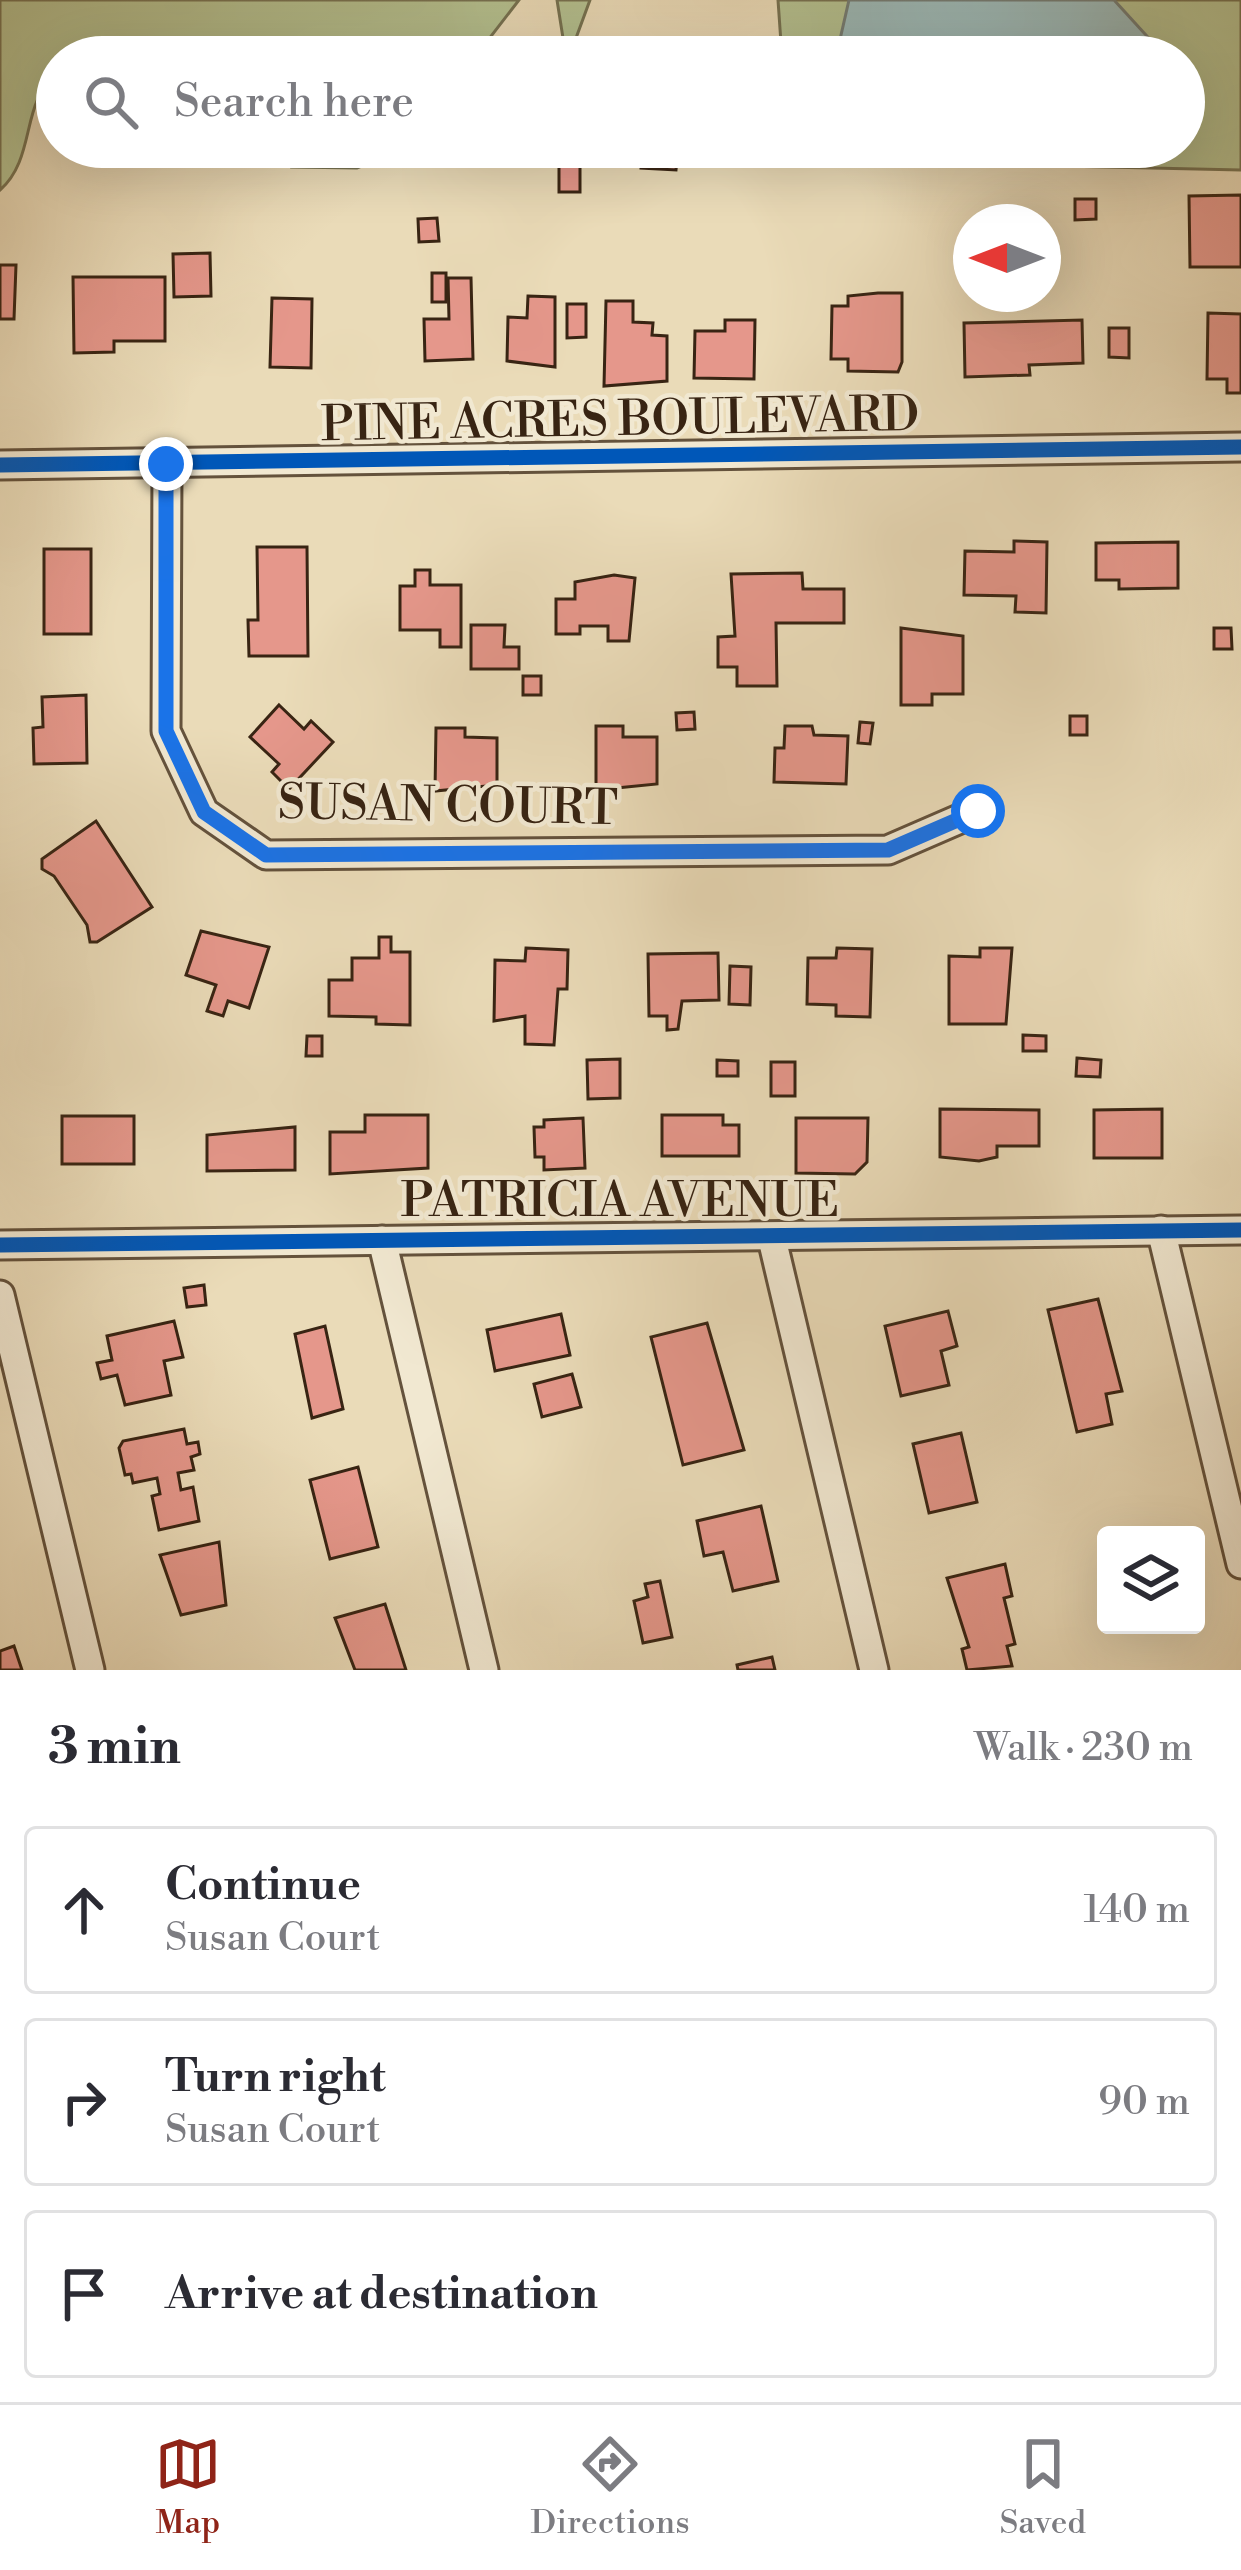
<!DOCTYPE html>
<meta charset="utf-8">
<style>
body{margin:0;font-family:"Libre Bodoni",serif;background:#f2f2f3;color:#2b2b33}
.controls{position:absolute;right:36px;bottom:36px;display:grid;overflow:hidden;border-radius:12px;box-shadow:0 12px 48px #0002}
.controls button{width:108px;height:108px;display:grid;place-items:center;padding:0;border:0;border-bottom:3px solid #e1e1e2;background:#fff;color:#2b2b33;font:60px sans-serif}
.compass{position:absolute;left:953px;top:204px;width:108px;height:108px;border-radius:50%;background:#fff;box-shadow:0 12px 48px #0002;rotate:270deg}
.stop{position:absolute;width:36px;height:36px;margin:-27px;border:9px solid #1a73e8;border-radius:50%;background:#fff}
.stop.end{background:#1a73e8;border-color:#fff;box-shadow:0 3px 12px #0008}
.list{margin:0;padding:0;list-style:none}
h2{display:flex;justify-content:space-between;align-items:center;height:156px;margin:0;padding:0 48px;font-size:51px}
h2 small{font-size:39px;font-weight:400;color:#7c7c81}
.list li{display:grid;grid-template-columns:78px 1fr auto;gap:36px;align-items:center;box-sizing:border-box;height:168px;margin:0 24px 24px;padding:0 24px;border:3px solid #e1e1e2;border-radius:12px}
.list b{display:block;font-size:45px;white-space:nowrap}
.list p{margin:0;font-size:39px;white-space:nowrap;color:#7c7c81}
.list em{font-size:39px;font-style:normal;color:#7c7c81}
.icon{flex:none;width:66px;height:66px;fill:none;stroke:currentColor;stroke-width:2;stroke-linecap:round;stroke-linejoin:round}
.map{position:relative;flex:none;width:1241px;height:1670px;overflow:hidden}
.search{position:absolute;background:#fff;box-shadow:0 12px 48px #0002;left:36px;right:36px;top:36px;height:132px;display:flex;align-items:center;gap:30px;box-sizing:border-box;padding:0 42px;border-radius:66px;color:#7c7c81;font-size:45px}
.sheet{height:732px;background:#fff}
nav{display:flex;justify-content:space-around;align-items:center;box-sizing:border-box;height:168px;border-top:3px solid #e1e1e2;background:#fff;font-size:33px;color:#7c7c81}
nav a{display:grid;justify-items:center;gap:6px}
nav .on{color:#8f2418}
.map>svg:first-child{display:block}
.green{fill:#b4c191;stroke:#767252;stroke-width:3}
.water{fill:#9bb9b8;stroke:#737d76;stroke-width:3}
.building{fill:#e5978b;stroke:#382413;stroke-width:3}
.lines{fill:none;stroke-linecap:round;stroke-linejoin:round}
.minor-casing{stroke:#64523c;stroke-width:33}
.minor{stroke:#f1e8d1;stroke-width:27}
.cycleway-casing{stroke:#f1e8d1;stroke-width:22}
.cycleway{stroke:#0057b8;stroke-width:15}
.route{stroke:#1a73e8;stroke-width:15}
.labels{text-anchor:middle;stroke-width:9;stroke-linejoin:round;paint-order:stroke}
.street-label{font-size:48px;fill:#382413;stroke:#f1e8d1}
</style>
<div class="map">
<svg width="1241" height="1670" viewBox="0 0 1241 1670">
<rect width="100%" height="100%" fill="#eadbb8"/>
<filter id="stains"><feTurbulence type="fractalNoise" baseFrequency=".00167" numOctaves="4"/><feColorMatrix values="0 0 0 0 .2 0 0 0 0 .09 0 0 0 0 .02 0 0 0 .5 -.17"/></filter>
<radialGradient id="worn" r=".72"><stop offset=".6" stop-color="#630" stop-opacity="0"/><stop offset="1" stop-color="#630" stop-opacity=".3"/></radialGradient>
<g class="green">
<path d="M0,0h519l-44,57h-418v20c-37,22 -20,81 -57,113z"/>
<path d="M557,0h33l-21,57h-3z"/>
<path d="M778,0h463v170l-450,-10 -1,-13h394v-90h-402z"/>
<path d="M253,147h155l-51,21 -66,-1z"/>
</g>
<path class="water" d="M849,0h265l52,57h-330z"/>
<g class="building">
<path d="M642,147l36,2 -2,21 -35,-2z"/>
<path d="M559,159l21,1v32h-21z"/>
<path d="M1241,195v72h-51l-1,-71z"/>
<path d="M1075,199h21v20l-21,1z"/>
<path d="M437,218l2,23 -20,1 -1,-23z"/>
<path d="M210,253l1,43 -37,1 -1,-43z"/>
<path d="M0,265h16l-2,54h-14z"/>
<rect x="432" y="273" width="14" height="29"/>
<path d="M73,277h92v64h-51v11l-40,1z"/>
<path d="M448,278h23l2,81 -48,2 -1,-42h25z"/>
<path d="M878,293h24v69l-4,10 -50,-1v-12h-17l1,-53h16v-10z"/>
<path d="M528,296l27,1v70l-48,-6 1,-44 19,1z"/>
<path d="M272,298l40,1 -1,69 -41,-1z"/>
<path d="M606,301h27v21l20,1 -1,12 15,1v45l-63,5z"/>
<path d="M567,304h19v33l-19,1z"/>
<path d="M1208,313l33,1v79h-14v-14h-20z"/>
<path d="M725,320h30l-1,59 -60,-1 1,-47h30z"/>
<path d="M1082,320l1,43 -54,2 1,10 -65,2 -1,-54z"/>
<path d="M1109,328h20v30l-20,-1z"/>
<path d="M1014,541l33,1 -1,71 -31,-1 1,-16 -52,-1 1,-44 49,1z"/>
<path d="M1178,542v46l-59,1v-9h-23v-37z"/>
<path d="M257,547h50l1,109h-59l-1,-36h10z"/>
<rect x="44" y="549" width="47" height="85"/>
<path d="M415,570h15v15h31v62h-21v-17h-40v-44h15z"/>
<path d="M802,573l1,16h41v34h-68l1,63h-40v-19h-19v-30l17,-1 -4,-62z"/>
<path d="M614,575l21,3 -6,63h-21v-15h-28v8h-24v-35h19v-17z"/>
<path d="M471,625h34l-1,22h15v22h-48z"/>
<path d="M901,628l62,8v58h-31v11h-31z"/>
<path d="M1214,628h17l1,21h-18z"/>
<rect x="523" y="676" width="18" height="19"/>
<path d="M86,695l1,68 -53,1 -1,-36 10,-1 -1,-30z"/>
<path d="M279,705l25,24 7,-8 22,21 -44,47 -17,-17 7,-8 -29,-27z"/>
<path d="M694,712l1,17 -18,1 -1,-17z"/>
<rect x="1070" y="716" width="17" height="19"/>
<path d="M860,722l13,1 -3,21 -12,-1z"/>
<path d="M596,726h27v11h34v47l-61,6z"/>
<path d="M785,726h27l2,9 34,1 -2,48 -72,-2 1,-34h9z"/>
<path d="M436,728h29v9l32,1v47l-62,6z"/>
<path d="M96,821l56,86 -55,35h-7l-3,-17 -33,-49 -12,-7v-10z"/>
<path d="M201,931l68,16 -20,61 -21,-7 -5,15 -16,-5 9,-26 -30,-10z"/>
<path d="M379,937h12v15h19v73l-34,-1v-7l-47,-1v-36h23v-22h27z"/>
<path d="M526,948l42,2 -1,39h-9l-4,56 -29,-1v-28l-31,5 1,-61 30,1z"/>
<path d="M837,948l35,1 -2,68 -34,-1v-11l-29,-1 1,-46h28z"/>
<path d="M980,948h32l-6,76h-57v-68l31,1z"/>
<path d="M718,953l1,47 -37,1 -4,28 -11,1v-14h-18l-1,-62z"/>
<path d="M730,966l21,1 -1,38 -21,-1z"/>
<path d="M1023,1035l23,1v15h-23z"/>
<path d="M307,1036h15v20h-16z"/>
<path d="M1077,1058l24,2 -1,17 -24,-1z"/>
<path d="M620,1059v39l-32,1 -1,-39z"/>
<path d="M717,1060l21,1v15h-21z"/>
<rect x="771" y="1062" width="24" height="34"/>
<path d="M940,1109l99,1v36h-42v11l-18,4 -39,-4z"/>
<path d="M1162,1109v49h-68v-48z"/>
<path d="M365,1115h63v53l-98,6v-42h35z"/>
<path d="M662,1115h61v10h16v31h-77z"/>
<rect x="62" y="1116" width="72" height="48"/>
<path d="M583,1118l2,50 -41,2v-13h-9l-1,-30h10v-7z"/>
<path d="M796,1118h72l-1,44 -12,12 -59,-1z"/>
<path d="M295,1127v43l-88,1v-36z"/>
<path d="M204,1285l2,20 -19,2 -3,-19z"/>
<path d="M1098,1299l24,92 -16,3 6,30 -35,8 -29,-122z"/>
<path d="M948,1311l9,35 -16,5 8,34 -48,11 -16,-70z"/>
<path d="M561,1314l9,41 -75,16 -8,-41z"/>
<path d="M174,1321l9,36 -19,4 7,34 -46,10 -8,-30 -16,4 -4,-16 15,-3 -5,-24z"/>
<path d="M707,1323l37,127 -61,15 -32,-128z"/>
<path d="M325,1326l18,83 -31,9 -17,-84z"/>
<path d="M572,1374l9,33 -39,10 -8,-33z"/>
<path d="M184,1429l3,15 11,-2 2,12 -9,3 3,13 -16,3 3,17 12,-3 6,34 -40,9 -7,-34 8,-2 -3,-16 -24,5 -2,-9 -6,1 -6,-27 4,-7z"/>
<path d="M961,1433l16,69 -48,11 -16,-69z"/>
<path d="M358,1467l20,80 -48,12 -20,-79z"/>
<path d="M761,1506l17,75 -45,10 -10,-39 -19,4 -7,-35z"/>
<path d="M219,1542l7,63 -45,10 -21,-60z"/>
<path d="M1005,1564l7,32 -8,2 11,46 -8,2 5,20 -45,4 -5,-21 7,-2 -22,-69z"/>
<path d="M660,1581l12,56 -29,6 -9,-42 14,-4 -3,-13z"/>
<path d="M385,1604l21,66h-51l-20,-52z"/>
<path d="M14,1646l8,24h-22v-19z"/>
<path d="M772,1657l3,13h-37l-1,-5z"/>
</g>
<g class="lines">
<defs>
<g id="minor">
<path d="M167,464l-1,267 38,81 62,43 622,-5 90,-39"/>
<path d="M0,465l1241,-18"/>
<path d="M1161,1230l80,334"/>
<path d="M772,1239l102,431"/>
<path d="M382,1240l102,430"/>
<path d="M0,1245l1241,-15"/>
<path d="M0,1295l90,375"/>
</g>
</defs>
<use href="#minor" class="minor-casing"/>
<use href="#minor" class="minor"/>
<defs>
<g id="cycleway">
<path d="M0,465l1241,-18"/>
<path d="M0,1245l1241,-15"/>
</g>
</defs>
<use href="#cycleway" class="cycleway-casing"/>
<use href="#cycleway" class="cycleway"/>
</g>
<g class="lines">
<path class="route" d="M166,464v267l38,81 62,43 622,-5 90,-39"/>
</g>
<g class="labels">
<g class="street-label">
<text transform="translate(620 418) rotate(-1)" y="17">PINE ACRES BOULEVARD</text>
<text transform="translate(448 804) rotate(1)" y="17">SUSAN COURT</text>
<text x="620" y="1216">PATRICIA AVENUE</text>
</g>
</g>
<rect width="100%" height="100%" filter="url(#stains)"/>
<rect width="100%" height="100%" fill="url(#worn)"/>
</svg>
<div class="controls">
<button><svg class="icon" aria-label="layers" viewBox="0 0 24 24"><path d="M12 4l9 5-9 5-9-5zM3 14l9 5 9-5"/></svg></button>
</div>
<svg class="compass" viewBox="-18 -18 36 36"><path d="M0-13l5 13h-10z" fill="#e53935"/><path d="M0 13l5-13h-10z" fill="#7c7c81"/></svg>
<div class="stop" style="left:978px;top:811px"></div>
<div class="stop end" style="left:166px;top:464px"></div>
<div class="search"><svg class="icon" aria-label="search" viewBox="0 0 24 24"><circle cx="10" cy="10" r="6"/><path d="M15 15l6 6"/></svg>Search here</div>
</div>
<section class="sheet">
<h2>3 min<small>Walk · 230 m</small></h2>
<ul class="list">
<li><svg class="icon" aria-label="ahead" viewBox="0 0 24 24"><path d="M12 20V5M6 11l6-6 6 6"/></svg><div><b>Continue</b><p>Susan Court</p></div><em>140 m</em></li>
<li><svg class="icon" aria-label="right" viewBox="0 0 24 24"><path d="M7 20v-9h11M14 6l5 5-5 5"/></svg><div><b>Turn right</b><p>Susan Court</p></div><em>90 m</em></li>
<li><svg class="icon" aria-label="arrive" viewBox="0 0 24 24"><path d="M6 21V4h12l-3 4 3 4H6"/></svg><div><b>Arrive at destination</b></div></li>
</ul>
</section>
<nav>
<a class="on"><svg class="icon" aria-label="map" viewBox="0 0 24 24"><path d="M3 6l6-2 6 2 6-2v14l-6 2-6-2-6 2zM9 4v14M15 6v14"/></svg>Map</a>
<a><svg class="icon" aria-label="directions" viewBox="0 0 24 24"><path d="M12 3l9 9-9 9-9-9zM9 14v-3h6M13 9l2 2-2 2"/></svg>Directions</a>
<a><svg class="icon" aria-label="saved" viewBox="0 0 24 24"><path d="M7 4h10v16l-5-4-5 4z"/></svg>Saved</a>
</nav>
